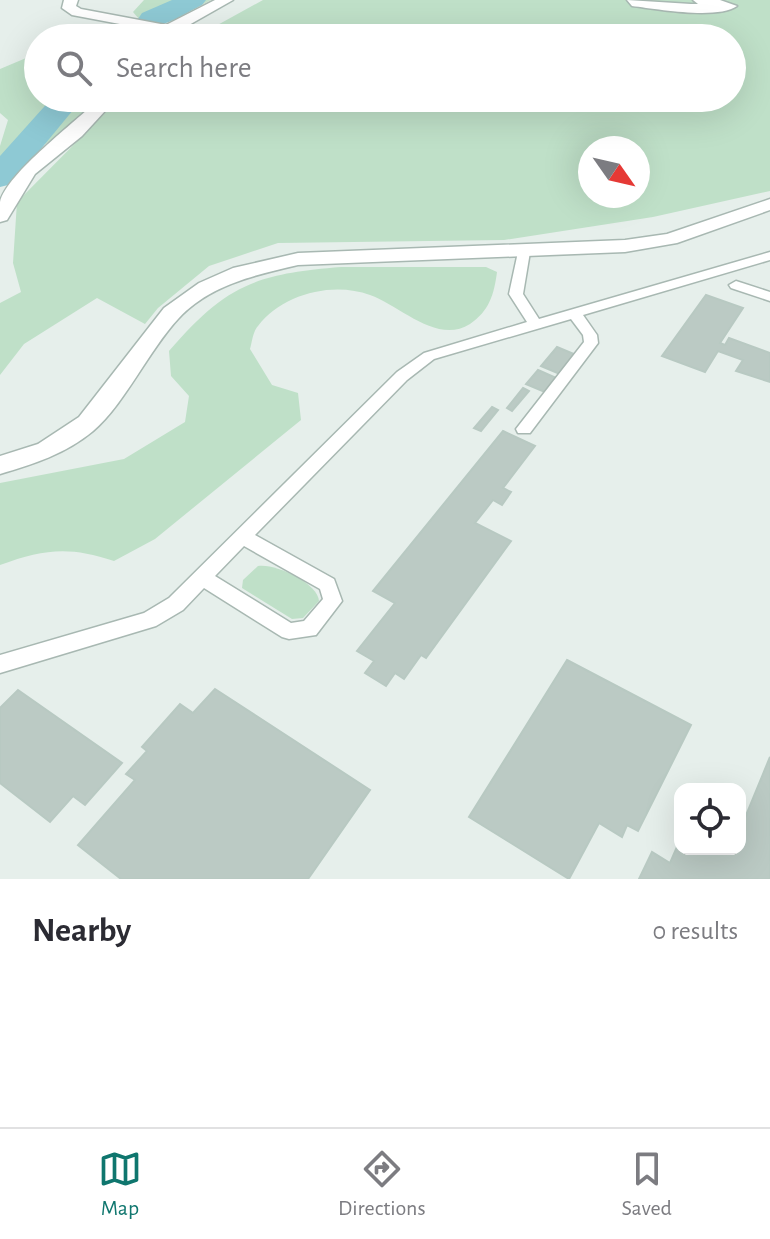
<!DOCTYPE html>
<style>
body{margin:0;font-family:"Alegreya Sans",sans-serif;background:#f2f2f3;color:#2b2b33}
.controls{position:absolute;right:24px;bottom:24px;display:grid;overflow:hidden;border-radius:16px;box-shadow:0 8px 32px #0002}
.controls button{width:72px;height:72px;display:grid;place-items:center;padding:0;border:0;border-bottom:2px solid #e1e1e2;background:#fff;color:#2b2b33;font:40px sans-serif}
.compass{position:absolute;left:578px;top:136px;width:72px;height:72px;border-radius:50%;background:#fff;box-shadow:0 8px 32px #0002;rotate:124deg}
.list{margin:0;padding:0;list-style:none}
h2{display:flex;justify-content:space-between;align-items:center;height:104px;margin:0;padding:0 32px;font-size:34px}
h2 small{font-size:26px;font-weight:400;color:#7c7c81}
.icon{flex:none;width:44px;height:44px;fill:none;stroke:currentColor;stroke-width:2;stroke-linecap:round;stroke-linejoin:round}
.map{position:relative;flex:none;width:770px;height:879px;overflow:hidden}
.search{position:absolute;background:#fff;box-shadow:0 8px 32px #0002;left:24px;right:24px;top:24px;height:88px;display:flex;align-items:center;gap:20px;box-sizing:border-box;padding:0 28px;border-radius:44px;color:#7c7c81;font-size:30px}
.sheet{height:248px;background:#fff}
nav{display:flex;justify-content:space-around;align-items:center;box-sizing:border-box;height:112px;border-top:2px solid #e1e1e2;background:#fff;font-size:22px;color:#7c7c81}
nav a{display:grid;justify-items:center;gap:4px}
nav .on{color:#0f766e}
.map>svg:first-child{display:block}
.green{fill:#bfe0c8;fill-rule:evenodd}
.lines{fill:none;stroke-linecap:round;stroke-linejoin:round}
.river{fill:#8ec9d4;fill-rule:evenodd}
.building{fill:#bbcac4;stroke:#b8c9c2;stroke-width:2}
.lane-casing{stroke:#a8b8b2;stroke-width:3}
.street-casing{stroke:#a8b8b2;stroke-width:3}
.lane{fill:#fff;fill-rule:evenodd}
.street{fill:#fff;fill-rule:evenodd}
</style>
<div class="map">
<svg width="770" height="879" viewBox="0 0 770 879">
<rect width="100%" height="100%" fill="#e6efeb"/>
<g class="green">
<path d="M144,0h67c-26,14 -43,22 -72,19l-6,-7z"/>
<path d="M263,0h507v191l-117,26 -149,23 -226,3 -69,23 -51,42 -13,16 -48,-26 -73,46 -24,31v-72l21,-11 -8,-29 4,-61 103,-104h612v-60h-538zM590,148h48v48h-48z"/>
<path d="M38,53v45h61l-41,38 -58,36v-26l8,-26 -8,-7v-44z"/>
<path d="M341,267h145l11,5c-3,23 -8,39 -27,52 -33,21 -69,-18 -100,-29 -37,-14 -88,-1 -112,31 -5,5 -6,16 -8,23l22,36 26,8 3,27 -146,119 -41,22c-45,-15 -70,-12 -114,4v-82l124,-24 61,-37 4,-26 -18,-20 -2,-25c57,-66 86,-77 172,-84z"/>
<path d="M258,566c17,-3 60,17 61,35l-16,17 -11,1 -50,-31 1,-8z"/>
</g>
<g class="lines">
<g class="river">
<path d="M172,0h34l-4,5c-18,9 -40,25 -60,20l-4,-6 4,-6z"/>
<path d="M52,98h31l-71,86 -12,3v-31z"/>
</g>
</g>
<g class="building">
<path d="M706,295l37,13 -23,35 5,2 4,-7 41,15v29l-34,-11 7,-11 -25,-9 -13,21 -43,-16z"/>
<path d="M557,347l19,8 -16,19 -19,-8z"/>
<path d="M538,370l18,8 -11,14 -19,-8z"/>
<path d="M523,388l6,3 -17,20 -5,-3z"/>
<path d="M492,407l6,3 -17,21 -7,-3z"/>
<path d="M503,431l32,15 -32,42 8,4 -9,13 -9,-5 -18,23 36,18 -85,117 -5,-3 -17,24 -9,-6 -9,13 -21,-13 9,-12 -17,-10 38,-48 -22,-12z"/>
<path d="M567,660l124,65 -53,106 -11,-6 -5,12 -23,-14 -30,56 -100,-62z"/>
<path d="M215,689l155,101 -62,89h-187l-43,-34 57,-65 -9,-6 21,-23 -5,-4 38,-43 13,9z"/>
<path d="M18,690l104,73 -37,42 -12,-9 -23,26 -50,-39v-75z"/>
<path d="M770,757v122h-131l13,-27 18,11 10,-23v9h60v-19z"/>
</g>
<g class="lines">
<defs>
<g id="lane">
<path d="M524,248l6,4 -7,42 16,25 231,-67v8l-187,55 14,20 1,8 -68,90h-12l-2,-4 68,-87 -1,-7 -12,-16 -137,40 -27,21 -152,155 79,44 8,22 -26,34 -27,4 -7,-2 -78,-49 -21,22 -27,16 -156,47v-18l144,-42 25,-15 228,-226 27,-19 103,-31 -18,-28 9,-42zM244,546l76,43 3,10 -19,22 -13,2 -76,-47z"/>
<path d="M736,281l34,11v9l-39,-13 -2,-3z"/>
</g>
<g id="street">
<path d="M64,0h14l-2,6 5,3 85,16 49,-25h18l-67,38h-16l7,-7 -85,-16 -10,-7z"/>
<path d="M627,0l64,4h7l-5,-4h27l17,6c-20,14 -80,3 -105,0z"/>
<path d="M100,98h17l-35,38 -47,38 -28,46 -7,2c0,-6 0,-14 0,-20 7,-29 76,-80 100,-104z"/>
<path d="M770,199v11l-93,33 -52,9 -327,13c-43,10 -89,20 -120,54 -29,31 -54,86 -85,112 -28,23 -59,33 -93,43v-18l38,-12 41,-27 85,-109 35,-25 34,-15 65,-15 327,-13 42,-6z"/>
</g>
</defs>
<use href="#lane" class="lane-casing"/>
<use href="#street" class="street-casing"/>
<use href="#lane" class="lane"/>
<use href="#street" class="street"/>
</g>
</svg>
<div class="controls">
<button><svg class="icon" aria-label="locate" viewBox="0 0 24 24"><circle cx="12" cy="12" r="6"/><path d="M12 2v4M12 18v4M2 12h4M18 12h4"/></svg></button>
</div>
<svg class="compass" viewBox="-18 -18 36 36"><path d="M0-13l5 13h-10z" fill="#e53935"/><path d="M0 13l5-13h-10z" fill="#7c7c81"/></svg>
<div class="search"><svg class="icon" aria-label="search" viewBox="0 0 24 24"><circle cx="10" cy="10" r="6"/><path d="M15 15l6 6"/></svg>Search here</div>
</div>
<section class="sheet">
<h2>Nearby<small>0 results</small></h2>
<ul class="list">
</ul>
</section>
<nav>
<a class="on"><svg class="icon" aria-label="map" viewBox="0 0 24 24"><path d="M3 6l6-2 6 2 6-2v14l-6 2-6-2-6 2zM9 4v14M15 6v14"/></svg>Map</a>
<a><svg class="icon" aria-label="directions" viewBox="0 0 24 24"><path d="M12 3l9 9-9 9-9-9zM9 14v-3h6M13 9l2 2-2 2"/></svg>Directions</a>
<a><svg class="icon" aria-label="saved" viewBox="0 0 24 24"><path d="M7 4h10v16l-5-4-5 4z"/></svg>Saved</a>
</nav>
